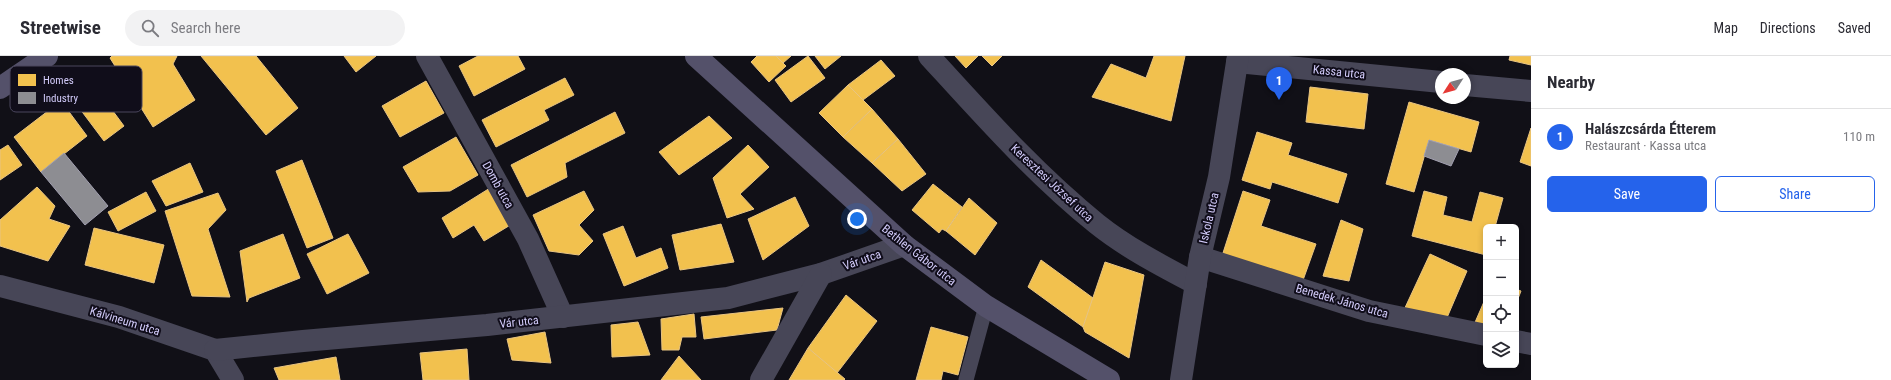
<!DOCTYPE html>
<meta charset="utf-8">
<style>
body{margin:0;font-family:"Roboto Condensed",sans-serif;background:#f2f2f3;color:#2b2b33}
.controls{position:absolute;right:12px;bottom:12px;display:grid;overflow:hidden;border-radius:6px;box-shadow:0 2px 6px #0003}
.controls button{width:36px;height:36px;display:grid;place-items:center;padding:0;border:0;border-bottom:1px solid #e1e1e2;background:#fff;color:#2b2b33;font:20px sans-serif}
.compass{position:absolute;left:1435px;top:12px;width:36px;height:36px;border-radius:50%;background:#fff;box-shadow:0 2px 6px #0003;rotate:234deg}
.you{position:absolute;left:857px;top:163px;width:14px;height:14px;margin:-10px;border:3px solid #fff;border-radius:50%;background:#1a73e8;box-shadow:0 0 0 6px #1a73e833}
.badge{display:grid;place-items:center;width:26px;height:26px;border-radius:50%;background:#2563eb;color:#fff;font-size:13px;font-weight:700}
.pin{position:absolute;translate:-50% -33px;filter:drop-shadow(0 1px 2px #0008)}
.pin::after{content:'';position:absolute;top:21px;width:14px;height:12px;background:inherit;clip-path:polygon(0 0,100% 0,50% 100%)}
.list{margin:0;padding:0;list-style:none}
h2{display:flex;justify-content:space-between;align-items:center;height:52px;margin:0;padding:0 16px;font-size:17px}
h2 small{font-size:13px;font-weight:400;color:#7c7c81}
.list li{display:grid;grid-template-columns:26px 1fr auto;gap:12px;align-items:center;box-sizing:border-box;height:56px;padding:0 16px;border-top:1px solid #e1e1e2}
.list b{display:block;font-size:15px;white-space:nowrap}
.list p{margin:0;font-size:13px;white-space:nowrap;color:#7c7c81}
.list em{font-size:13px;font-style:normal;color:#7c7c81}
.actions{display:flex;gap:8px;padding:12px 16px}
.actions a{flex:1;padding:9px 0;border:1px solid #2563eb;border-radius:6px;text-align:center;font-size:14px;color:#2563eb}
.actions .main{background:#2563eb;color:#fff}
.icon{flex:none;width:22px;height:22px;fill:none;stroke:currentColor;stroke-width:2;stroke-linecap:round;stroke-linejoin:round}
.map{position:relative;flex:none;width:1531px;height:324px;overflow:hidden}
header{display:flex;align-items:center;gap:24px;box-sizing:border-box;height:56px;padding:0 20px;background:#fff;border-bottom:1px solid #e1e1e2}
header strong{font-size:19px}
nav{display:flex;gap:22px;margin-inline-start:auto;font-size:14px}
.search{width:280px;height:36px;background:#f2f2f3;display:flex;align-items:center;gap:10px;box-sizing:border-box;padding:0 14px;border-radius:22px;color:#7c7c81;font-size:15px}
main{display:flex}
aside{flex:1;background:#fff}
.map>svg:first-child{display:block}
.homes{fill:#f2c14e;stroke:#e8c482}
.industry{fill:#8d8d92;stroke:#a2a0b1}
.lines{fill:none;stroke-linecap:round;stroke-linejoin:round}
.service{stroke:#474657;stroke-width:15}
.minor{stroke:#474657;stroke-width:22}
.secondary{stroke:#54516a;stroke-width:22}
.labels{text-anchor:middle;stroke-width:4;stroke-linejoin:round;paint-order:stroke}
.street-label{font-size:12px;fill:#d2cbfa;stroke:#100d1a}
.key{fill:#100d1a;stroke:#4a465d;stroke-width:1}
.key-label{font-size:11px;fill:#d2cbfa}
</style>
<header>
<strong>Streetwise</strong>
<div class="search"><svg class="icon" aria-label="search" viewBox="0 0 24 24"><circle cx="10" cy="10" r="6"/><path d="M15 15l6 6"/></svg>Search here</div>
<nav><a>Map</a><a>Directions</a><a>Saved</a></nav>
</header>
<main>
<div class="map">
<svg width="1531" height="324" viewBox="0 0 1531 324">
<rect width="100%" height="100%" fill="#111017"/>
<g class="homes">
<path d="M112,0h65l-4,8 22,36 -42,27 -43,-69z"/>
<path d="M201,0h55l42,52 -32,27z"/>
<path d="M344,0h32l-20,16z"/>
<path d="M478,0h40l7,13 -51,27 -15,-30z"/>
<path d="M757,0h19l10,10 -17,16 -18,-20z"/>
<path d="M776,0h15l-8,7z"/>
<path d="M808,0l17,22 -34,24 -16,-22z"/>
<path d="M815,0h26l-16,13z"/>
<path d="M955,0h23l-12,12z"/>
<path d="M982,0h20l-10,10z"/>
<path d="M1154,0h31l-14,65 -79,-24 19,-33 35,14z"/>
<path d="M1510,0h21v9l-22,-5z"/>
<path d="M881,4l14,16 -32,24 -15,-15z"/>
<path d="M105,11l18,24 -16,12 17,23 -20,15 -36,-48z"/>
<path d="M565,22l9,17 -30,15 5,10 -53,27 -14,-27z"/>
<path d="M426,25l18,32 -44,24 -18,-31z"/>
<path d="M848,29l24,24 -29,28 -24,-24z"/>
<path d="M1310,31l58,7 -4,35 -58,-7z"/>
<path d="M61,45l26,35 -46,36 -27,-35z"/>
<path d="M1409,46l70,20 -8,30 -42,-12 -15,52 -28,-8z"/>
<path d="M872,53l26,30 -26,24 -29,-26z"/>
<path d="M615,56l10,21 -60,30 2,14 -40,20 -16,-32z"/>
<path d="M709,60l23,22 -53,37 -20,-23z"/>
<path d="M1531,72v38l-11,-4z"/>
<path d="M1257,76l35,11 -4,12 59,19 -9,29 -66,-21 -2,7 -28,-9z"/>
<path d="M456,81l22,38 -28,16 -32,1 -15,-25z"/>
<path d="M898,83l28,35 -24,17 -30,-28z"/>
<path d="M8,89l14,20 -22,15v-30z"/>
<path d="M748,89l21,22 -29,27 14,15 -27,9 -14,-40z"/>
<path d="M302,104l31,78 -26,10 -31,-77z"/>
<path d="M190,107l13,29 -37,14 -14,-25z"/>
<path d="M933,128l29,23 -16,24 -4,-2 -3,4 -27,-23z"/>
<path d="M37,131l18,19 -6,13 21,7 -22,35 -48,-15v-26z"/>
<path d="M490,132l22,36 -28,17 -10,-16 -21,13 -11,-20z"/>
<path d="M584,135l10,19 -15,15 14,16 -14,14 -30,-4 -16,-36z"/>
<path d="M1243,135l27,9 -9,26 55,18 -14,39 -80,-27z"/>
<path d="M1424,135l23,6 -4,18 29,7 8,-30 23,6 -8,29h-9v28l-74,-19z"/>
<path d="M146,136l10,19 -38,20 -10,-19z"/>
<path d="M218,137l8,17 -18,19 22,68 -38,-1 -27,-85z"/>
<path d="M795,141l14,29 -46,34 -15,-41z"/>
<path d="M969,142l28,25 -22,32 -29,-24z"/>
<path d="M1341,164l22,9 -14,52 -26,-5z"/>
<path d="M721,168l13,38 -54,8 -8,-35z"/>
<path d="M623,170l13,32 25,-10 7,20 -44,18 -21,-52z"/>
<path d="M94,172l70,17 -10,38 -69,-18z"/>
<path d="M283,178l17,44 -51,20 -2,4 -7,-51z"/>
<path d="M348,178l21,39 -42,21 -20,-40z"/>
<path d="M1430,198l37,17 -21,49 -43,-8z"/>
<path d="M1041,204l52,38 -10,29 -55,-40z"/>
<path d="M1105,206l39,13 -15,83 -44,-26 -2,-5z"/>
<path d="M1516,233l5,2 -5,13z"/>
<path d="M846,239l31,26 -40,52 -29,-25z"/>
<path d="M1486,241v33l-13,-3z"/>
<path d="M783,252l-6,22 -73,9 -3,-22z"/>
<path d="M694,258l2,23h-14l-3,13h-17l-1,-31z"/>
<path d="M638,266l12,33 -38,2 -1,-32z"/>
<path d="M931,271l37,10 -10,38 -15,-4 -2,9h-25z"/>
<path d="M545,276l6,31 -39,-3 -5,-21z"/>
<path d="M808,292l37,31 -1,1h-55z"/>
<path d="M467,293l2,31h-46l-3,-27z"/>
<path d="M679,300l22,24h-40z"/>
<path d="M336,301l4,23h-61l-5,-12z"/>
</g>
<g class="industry">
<path d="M1429,84l30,9 -8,17 -27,-10z"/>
<path d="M64,97l44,53 -23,19 -44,-53z"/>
</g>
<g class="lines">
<path class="service" d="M966,324l20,-74"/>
<g class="minor">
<path d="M427,0l101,183 35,78"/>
<path d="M929,0c53,58 106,118 168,168 30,24 65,42 99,60"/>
<path d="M1237,6l204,20"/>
<path d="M1465,29l66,6"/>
<path d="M1200,201l169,54 117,24"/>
<path d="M0,230l119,31 96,33 18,30"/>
<path d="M1516,285l15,3"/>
<path d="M215,294l88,-9 184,-16 241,-27 93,-24 83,-29"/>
<path d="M761,324l60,-106"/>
<path d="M1181,324l19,-123 19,-80 19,-121"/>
</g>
<g class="secondary">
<path d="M696,0l208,189 82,61 123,74"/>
<path d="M0,32l47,-32"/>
</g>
</g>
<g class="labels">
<g class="street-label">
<text transform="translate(1339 16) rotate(6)" y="4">Kassa utca</text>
<text transform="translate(1052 127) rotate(43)" y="4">Keresztesi József utca</text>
<text transform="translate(498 129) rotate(61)" y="4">Domb utca</text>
<text transform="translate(1209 162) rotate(-77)" y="4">Iskola utca</text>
<text transform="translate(919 199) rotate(38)" y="4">Bethlen Gábor utca</text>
<text transform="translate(862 204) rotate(-19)" y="4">Vár utca</text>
<text transform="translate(1342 245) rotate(16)" y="4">Benedek János utca</text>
<text transform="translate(125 265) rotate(17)" y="4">Kálvineum utca</text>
<text transform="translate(519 266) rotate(-6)" y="4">Vár utca</text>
</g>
</g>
<rect x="10" y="10" width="132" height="46" rx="6" class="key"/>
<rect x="18" y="18" width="18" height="12" fill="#f2c14e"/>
<rect x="18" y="36" width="18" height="12" fill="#8d8d92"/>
<g class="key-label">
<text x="43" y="28">Homes</text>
<text x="43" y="46">Industry</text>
</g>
</svg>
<div class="controls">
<button>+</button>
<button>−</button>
<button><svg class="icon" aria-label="locate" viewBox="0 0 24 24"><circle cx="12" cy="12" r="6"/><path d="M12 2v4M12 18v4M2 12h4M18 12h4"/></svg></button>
<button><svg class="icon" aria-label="layers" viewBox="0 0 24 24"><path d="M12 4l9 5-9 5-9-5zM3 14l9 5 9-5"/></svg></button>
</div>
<svg class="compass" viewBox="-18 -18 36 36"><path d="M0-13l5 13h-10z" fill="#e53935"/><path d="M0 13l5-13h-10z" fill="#7c7c81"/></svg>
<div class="you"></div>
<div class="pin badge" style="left:1279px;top:44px">1</div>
</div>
<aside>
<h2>Nearby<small></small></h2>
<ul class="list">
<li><span class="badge">1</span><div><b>Halászcsárda Étterem</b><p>Restaurant · Kassa utca</p></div><em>110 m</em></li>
</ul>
<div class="actions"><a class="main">Save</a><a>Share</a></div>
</aside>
</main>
